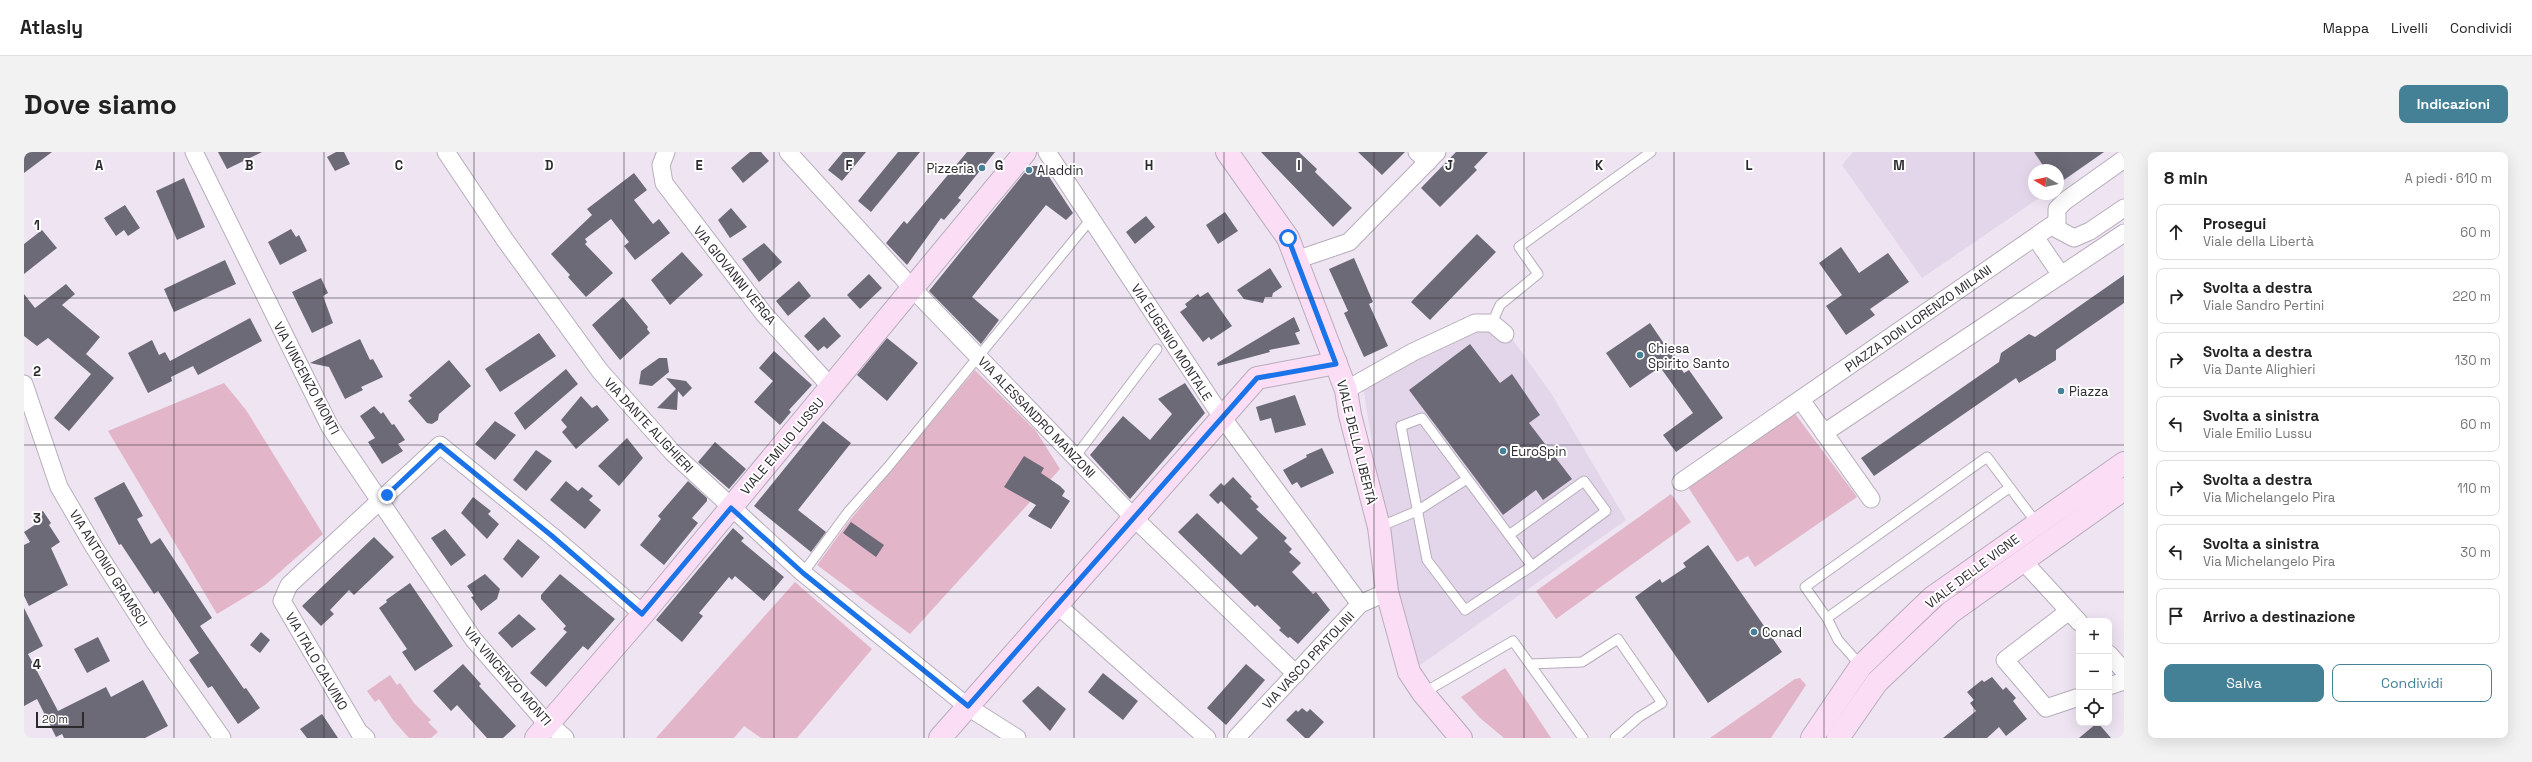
<!DOCTYPE html>
<html lang="it">
<meta charset="utf-8">
<style>
body{margin:0;font-family:"Space Grotesk",sans-serif;background:#f2f2f2;color:#222}
.controls{position:absolute;right:12px;bottom:12px;display:grid;overflow:hidden;border-radius:8px;box-shadow:0 4px 16px #0002}
.controls button{width:36px;height:36px;display:grid;place-items:center;padding:0;border:0;border-bottom:1px solid #e0e0e0;background:#fff;color:#222;font:20px sans-serif}
.compass{position:absolute;left:2004px;top:12px;width:36px;height:36px;border-radius:50%;background:#fff;box-shadow:0 4px 16px #0002;rotate:279deg}
.scale{position:absolute;left:12px;bottom:10px;width:48px;box-sizing:border-box;padding-left:4px;border:2px solid #2d2a2f;border-top:0;font-size:11px;line-height:14px;white-space:nowrap;color:#2d2a2f;-webkit-text-stroke:3px #fff;paint-order:stroke}
.stop{position:absolute;width:12px;height:12px;margin:-9px;border:3px solid #1a73e8;border-radius:50%;background:#fff}
.stop.end{background:#1a73e8;border-color:#fff;box-shadow:0 1px 4px #0008}
.list{margin:0;padding:0;list-style:none}
h2{display:flex;justify-content:space-between;align-items:center;height:52px;margin:0;padding:0 16px;font-size:17px}
h2 small{font-size:13px;font-weight:400;color:#767676}
.list li{display:grid;grid-template-columns:26px 1fr auto;gap:12px;align-items:center;box-sizing:border-box;height:56px;margin:0 8px 8px;padding:0 8px;border:1px solid #e0e0e0;border-radius:8px}
.list b{display:block;font-size:15px;white-space:nowrap}
.list p{margin:0;font-size:13px;white-space:nowrap;color:#767676}
.list em{font-size:13px;font-style:normal;color:#767676}
.actions{display:flex;gap:8px;padding:12px 16px}
.actions a{flex:1;padding:9px 0;border:1px solid #448197;border-radius:8px;text-align:center;font-size:14px;color:#448197}
.actions .main{background:#448197;color:#fff}
.icon{flex:none;width:22px;height:22px;fill:none;stroke:currentColor;stroke-width:2;stroke-linecap:round;stroke-linejoin:round}
.map{position:relative;flex:none;width:2100px;height:586px;overflow:hidden;border-radius:8px}
header{display:flex;align-items:center;gap:24px;box-sizing:border-box;height:56px;padding:0 20px;background:#fff;border-bottom:1px solid #e0e0e0}
header strong{font-size:19px}
nav{display:flex;gap:22px;margin-inline-start:auto;font-size:14px}
.intro{display:flex;align-items:center;justify-content:space-between;box-sizing:border-box;height:96px;padding:0 24px}
h1{margin:0;font-size:28px}
.button{padding:10px 18px;border-radius:8px;background:#448197;color:#fff;font-size:14px;font-weight:700}
main{display:flex;gap:24px;padding:0 24px}
aside{flex:1;background:#fff;border-radius:8px;box-shadow:0 4px 16px #0002}
.map>svg:first-child{display:block}
.built{fill:#e4d6ea}
.green{fill:#e3b5c8}
.building{fill:#6d6a78}
.lines{fill:none;stroke-linecap:round;stroke-linejoin:round}
.lane-casing{stroke:#b7adbb;stroke-width:11}
.street-casing{stroke:#b7adbb;stroke-width:19}
.secondary-casing{stroke:#b7adbb;stroke-width:24}
.lane{stroke:#fff;stroke-width:9}
.street{stroke:#fff;stroke-width:17}
.secondary{stroke:#fbddf5;stroke-width:22}
.route{stroke:#1a73e8;stroke-width:5}
.grid{fill:none;stroke:#2d2a2f;stroke-width:1;stroke-opacity:0.55}
.poi-dot{fill:#448197;stroke:#fff;stroke-width:1.5}
.labels{text-anchor:middle;stroke-width:4;stroke-linejoin:round;paint-order:stroke}
.poi-label{font-size:13px;fill:#2d2a2f;stroke:#fff;text-anchor:start}
.street-label{font-size:13px;fill:#2d2a2f;stroke:#fff}
.grid-label{font-size:13px;text-anchor:middle;font-weight:bold;fill:#2d2a2f;stroke:#fff;stroke-width:4;stroke-linejoin:round;paint-order:stroke}
</style>
<header>
<strong>Atlasly</strong>
<nav><a>Mappa</a><a>Livelli</a><a>Condividi</a></nav>
</header>
<div class="intro"><h1>Dove siamo</h1><a class="button">Indicazioni</a></div>
<main>
<div class="map">
<svg width="2100" height="586" viewBox="0 0 2100 586">
<rect width="100%" height="100%" fill="#eee4f2"/>
<g class="built">
<path d="M1829,0h251l-46,33v-15h-24v24h11l-123,84 -80,-113z"/>
<path d="M1465,175l21,9 41,57 75,127 -210,148 -21,-81 -33,-207 101,-51z"/>
</g>
<g class="green">
<path d="M951,218l61,61 24,38 -150,165 -93,-69 33,-45z"/>
<path d="M200,231l22,27 77,124 -58,51 -48,29 -109,-183z"/>
<path d="M1769,259l64,86 -102,70 -7,-11 -11,6 -51,-78z"/>
<path d="M1647,342l20,28 -135,97 -20,-28z"/>
<path d="M771,430l77,67 -75,89h-36l-17,-12 -10,12h-78z"/>
<path d="M1481,516l46,70h-47l-24,-20 -19,-21z"/>
<path d="M366,523l7,10 3,-2 14,20 17,17 -3,2 10,10 -7,6h-22l-16,-18 -14,-21 -4,3 -8,-11z"/>
<path d="M1776,526l6,7 -35,53h-61l85,-59z"/>
</g>
<g class="building">
<path d="M0,0h28l-28,21z"/>
<path d="M194,0h44l-35,17z"/>
<path d="M312,0h8l6,12 -15,7 -8,-14z"/>
<path d="M726,0h11l8,9 -26,22 -12,-15z"/>
<path d="M819,0h23l-24,29 -14,-11z"/>
<path d="M874,0h22l-49,60 -13,-11z"/>
<path d="M943,0h28l-37,46 3,2 -17,20 -3,-2 -34,47 -21,-22 18,-22 3,3z"/>
<path d="M1237,0h38l18,17 -2,3 37,36 -19,19z"/>
<path d="M1334,0h47l-23,23z"/>
<path d="M1432,0h32l-14,15 3,3 -37,37 -19,-19z"/>
<path d="M2010,0h70l-46,32v-14h-12z"/>
<path d="M1006,14h12l31,47 -7,7 -20,-15 -74,92 27,23 -18,24 -52,-53z"/>
<path d="M610,21l13,17 -13,10 19,24 6,-5 11,14 -35,27 -11,-14 5,-4 -18,-23 -26,20 2,3 -2,2 28,29 -27,24 -18,-20 2,-2 -19,-21 41,-39 -5,-6z"/>
<path d="M160,26l21,49 -28,13 -21,-49z"/>
<path d="M101,53l15,23 -12,8 -4,-6 -8,6 -12,-18z"/>
<path d="M707,56l16,19 -17,11 -12,-18z"/>
<path d="M1201,60l13,19 -20,13 -12,-19z"/>
<path d="M1122,64l9,11 -20,17 -9,-12z"/>
<path d="M267,77l5,8 3,-2 8,16 -27,14 -12,-23z"/>
<path d="M18,78l15,18 -33,26v-30z"/>
<path d="M1453,82l19,18 -66,68 -19,-18z"/>
<path d="M740,91l18,19 -23,20 -17,-23z"/>
<path d="M1817,95l18,26 29,-20 21,29 -39,27 5,6 -29,20 -20,-29 16,-11 -23,-32z"/>
<path d="M658,100l21,23 -33,30 -19,-25z"/>
<path d="M1330,106l19,44 -4,2 19,42 -24,11 -20,-44 4,-2 -19,-42z"/>
<path d="M201,108l11,24 -62,28 -10,-23z"/>
<path d="M1246,116l12,19 -9,6 -1,4h-7l-2,6 -19,-4 -7,-9z"/>
<path d="M845,122l13,14 -22,21 -13,-14z"/>
<path d="M2100,123v28l-68,47v10l-37,23 -3,-5 -142,98 -13,-18 138,-96 2,-9 28,-19 6,3z"/>
<path d="M297,126l7,15 -5,3 10,27 -21,10 -20,-41z"/>
<path d="M775,129l12,15 -23,20 -12,-15z"/>
<path d="M42,132l9,10 -13,11 38,32 -14,17 28,24 -45,53 -15,-13 37,-44 -43,-36 -11,8 -13,-10v-42l11,14z"/>
<path d="M1184,140l24,34 -21,14 -2,-3 -6,5 -23,-30 7,-5 -2,-3 13,-10 2,3z"/>
<path d="M599,145l25,30 -1,2 3,4 -30,27 -28,-35z"/>
<path d="M800,165l17,19 -14,13 -3,-3 -6,5 -14,-15z"/>
<path d="M1270,165l6,14 -5,2 5,11 -31,6 1,2 -52,14 -1,-3z"/>
<path d="M226,166l12,23 -64,34 -5,-9 -22,11 1,4 -24,12 -20,-40 24,-13 7,15 6,-3 5,9z"/>
<path d="M1626,171l34,50 5,-3 34,48 -47,34 -13,-17 30,-22 -33,-46 -30,21 -24,-35z"/>
<path d="M515,181l17,23 -56,36 -15,-23z"/>
<path d="M863,186l31,25 -31,38 -30,-26z"/>
<path d="M336,187l10,21 3,-1 10,18 -22,10 2,3 -18,9 -16,-32 -19,-4z"/>
<path d="M1446,192l30,39 12,-9 28,41 -11,8 43,56 -29,21 -7,-10 -33,25 -94,-125z"/>
<path d="M750,199l38,34 -23,25 2,2 -11,13 -26,-23 19,-21 -14,-13z"/>
<path d="M635,206h8l2,14 -17,14 -13,-2 2,-13z"/>
<path d="M425,208l22,26 -32,28 -1,6 -6,4 -5,-1 -19,-22 4,-3 -3,-3z"/>
<path d="M542,217l12,15 -53,46 -11,-17z"/>
<path d="M642,226l20,3 6,7 -9,9 -5,-6 -1,19 -20,-2 19,-19z"/>
<path d="M1161,231l20,30 -75,86 -40,-44 33,-39 27,24 22,-26 -14,-15z"/>
<path d="M1271,243l11,30 -31,8 -4,-15 -11,3 -4,-14z"/>
<path d="M557,244l11,12 5,-3 12,15 -33,29 -14,-17 5,-5 -6,-7z"/>
<path d="M350,254l7,8 2,-2 9,13 2,-1 11,16 -7,4 5,7 -21,13 -14,-22 7,-4 -15,-22z"/>
<path d="M471,269l21,14 -21,25 -20,-16z"/>
<path d="M799,269l28,22 -53,67 28,22 -15,20 -57,-46z"/>
<path d="M603,286l16,20 -24,28 -21,-20z"/>
<path d="M691,290l31,27 -17,20 -31,-27z"/>
<path d="M1298,296l12,25 -33,15 -4,-6 -5,3 -9,-15 24,-13 -1,-2z"/>
<path d="M512,298l16,11 -26,30 -13,-11z"/>
<path d="M1000,304l20,12 -3,5 19,13 5,5 -3,5 8,5 -19,28 -23,-13 8,-11 -32,-18z"/>
<path d="M1209,325l19,20 -2,1 9,9 -3,2 31,29 -3,3 8,8 -3,3 12,11 -9,9 21,22 3,-2 14,18 -32,34 -8,-7 -2,1 -9,-8 2,-2 -24,-23 -2,2 -77,-75 19,-19 44,42 17,-17 -37,-37 -3,3 -9,-9 12,-12 3,3z"/>
<path d="M542,329l12,10 4,-4 11,9 -4,4 12,10 -16,19 -35,-29z"/>
<path d="M664,329l19,17v3l-15,17 6,5 -34,42 -24,-20 21,-26 -3,-3z"/>
<path d="M100,330l19,34 -6,3 14,25 9,-6 52,80 -12,8 44,63 2,-1 14,20 -22,16 -26,-38 -4,2 -19,-28 10,-7 -41,-62 -4,3 -33,-50 -2,1 -25,-47z"/>
<path d="M449,345l18,14 -3,3 11,10 -12,15 -26,-26z"/>
<path d="M19,359l8,12 -2,2 11,17 -9,6 17,37 -39,21 -5,-10v-51l6,-3 -6,-10 12,-8 -4,-6z"/>
<path d="M827,370l33,23 -8,12 -33,-24z"/>
<path d="M709,376l11,10 -3,3 43,36 -20,24 -29,-25 -3,4 -3,-3 -30,36 4,3 -21,26 -26,-22z"/>
<path d="M421,377l21,26 -15,11 -20,-28z"/>
<path d="M350,385l20,20 -40,38 -5,-5 -19,20 4,4 -13,12 -19,-20z"/>
<path d="M494,387l22,18 -18,21 -19,-19z"/>
<path d="M1684,393l74,107 -74,51 -73,-106 25,-18 2,4 24,-16 -3,-4z"/>
<path d="M461,422l15,15 -3,10 -16,12 -10,-14 3,-1 -7,-10z"/>
<path d="M536,422l55,45 -27,31 -5,-4 -37,41 -16,-14 37,-41 -4,-3 3,-3 -25,-27v-4z"/>
<path d="M386,431l43,63 -38,25 -13,-19 5,-3 -28,-41 8,-6 -1,-2z"/>
<path d="M0,456l19,38 -15,8 30,57 48,-24 5,10 32,-17 25,46 -23,12h-81l-2,-4 -6,3 -19,-38 -13,7z"/>
<path d="M495,462l17,15 -24,19 -14,-15z"/>
<path d="M237,480l9,8 -10,13 -10,-8z"/>
<path d="M74,485l12,24 -23,12 -13,-24z"/>
<path d="M439,512l18,20 -2,2 37,40 -13,12h-16l-30,-33 -6,6 -18,-20z"/>
<path d="M1222,512l19,16 -39,45 -19,-17z"/>
<path d="M1079,521l35,28 -15,19 -35,-28z"/>
<path d="M1968,525l11,13 3,-3 10,11 -3,3 14,18 -21,17 -7,-9 -12,11h-44l33,-27 -6,-8 4,-3 -7,-8 15,-12 2,2z"/>
<path d="M1014,534l28,23 -16,22 -28,-30z"/>
<path d="M1278,556l5,4 3,-3 14,13 -15,16h-4l-19,-18 10,-10 2,2z"/>
<path d="M298,562l16,24h-31l-7,-9z"/>
<path d="M2074,571l13,15h-32l18,-15z"/>
</g>
<g class="lines">
<defs>
<g id="lane">
<path d="M1468,171l8,-18 38,-31 -19,-27 132,-95"/>
<path d="M1398,266l110,148 -67,44 -38,-50 -26,-134z"/>
<path d="M1051,305l82,-108"/>
<path d="M1985,336l-182,130 -22,-31 182,-130 51,68"/>
<path d="M1355,375l38,-16 50,-32"/>
<path d="M1485,383l75,-54 22,30 -74,55"/>
<path d="M779,421l45,-61 40,-45 203,-248"/>
<path d="M1803,466l11,22 24,27"/>
<path d="M1506,512l52,-2 36,-23 44,64 -23,14 -24,21"/>
<path d="M1399,541l90,-52 70,97"/>
</g>
<g id="street">
<path d="M170,0l136,275 144,213 67,77 24,21"/>
<path d="M422,0l59,88 95,131 73,82 130,120 165,134 49,31"/>
<path d="M642,0l-5,13 3,18 100,131 67,73"/>
<path d="M764,0l124,136 221,229 163,157"/>
<path d="M1023,0l175,265 138,187"/>
<path d="M1393,0l11,10"/>
<path d="M2100,7l-59,42 -8,8v20l17,9 16,-7 34,-23"/>
<path d="M2011,85l26,38"/>
<path d="M1272,108l53,-18 88,-90"/>
<path d="M0,232l35,103 35,60 60,94 68,97"/>
<path d="M1322,238l67,-38 62,-29h17l13,11"/>
<path d="M1777,248l70,99"/>
<path d="M1800,281l300,-200"/>
<path d="M1657,330l374,-259"/>
<path d="M1999,409l56,61"/>
<path d="M1032,452l151,134"/>
<path d="M2045,459l-64,49 41,48 33,-11"/>
<path d="M2085,502l15,17"/>
<path d="M2085,534l15,-5"/>
<path d="M342,586l-7,-6 -77,-131 7,-16 151,-140 112,91 91,78"/>
<path d="M1212,586l124,-134 27,-12"/>
</g>
<g id="secondary">
<path d="M1203,0l61,86 58,152 4,25 29,112 8,65 22,80 14,21 38,45"/>
<path d="M512,586l107,-124 382,-462"/>
<path d="M916,586l317,-360 79,-15"/>
<path d="M1788,586l49,-72 72,-69 191,-134"/>
<path d="M1814,586l39,-56 74,-70 173,-123"/>
</g>
</defs>
<use href="#lane" class="lane-casing"/>
<use href="#street" class="street-casing"/>
<use href="#secondary" class="secondary-casing"/>
<use href="#lane" class="lane"/>
<use href="#street" class="street"/>
<use href="#secondary" class="secondary"/>
</g>
<g class="lines">
<path class="route" d="M363,343l53,-50 112,91 90,78 89,-106 72,65 165,133 289,-328 79,-14 -48,-126"/>
</g>
<path class="grid" d="M150,0v586M300,0v586M450,0v586M600,0v586M750,0v586M900,0v586M1050,0v586M1200,0v586M1350,0v586M1500,0v586M1650,0v586M1800,0v586M1950,0v586M0,146h2100M0,293h2100M0,440h2100"/>
<g class="poi-dot">
<circle cx="958" cy="16" r="4"/>
<circle cx="1005" cy="18" r="4"/>
<circle cx="1616" cy="203" r="4"/>
<circle cx="2037" cy="239" r="4"/>
<circle cx="1479" cy="299" r="4"/>
<circle cx="1730" cy="480" r="4"/>
</g>
<g class="labels">
<g class="poi-label">
<text x="950" y="21" text-anchor="end">Pizzeria</text>
<text x="1013" y="23">Aladdin</text>
<text x="1624" y="201">Chiesa<tspan x="1624" dy="15">Spirito Santo</tspan></text>
<text x="2045" y="244">Piazza</text>
<text x="1487" y="304">EuroSpin</text>
<text x="1738" y="485">Conad</text>
</g>
<g class="street-label">
<text transform="translate(711 123) rotate(51)" y="5">VIA GIOVANNI VERGA</text>
<text transform="translate(1894 166) rotate(-35)" y="5">PIAZZA DON LORENZO MILANI</text>
<text transform="translate(1148 190) rotate(57)" y="5">VIA EUGENIO MONTALE</text>
<text transform="translate(283 226) rotate(62)" y="5">VIA VINCENZO MONTI</text>
<text transform="translate(1013 265) rotate(46)" y="5">VIA ALESSANDRO MANZONI</text>
<text transform="translate(625 273) rotate(47)" y="5">VIA DANTE ALIGHIERI</text>
<text transform="translate(1333 290) rotate(76)" y="5">VIALE DELLA LIBERTÀ</text>
<text transform="translate(758 294) rotate(-50)" y="5">VIALE EMILIO LUSSU</text>
<text transform="translate(85 416) rotate(58)" y="5">VIA ANTONIO GRAMSCI</text>
<text transform="translate(1948 419) rotate(-37)" y="5">VIALE DELLE VIGNE</text>
<text transform="translate(1284 508) rotate(-47)" y="5">VIA VASCO PRATOLINI</text>
<text transform="translate(293 509) rotate(60)" y="5">VIA ITALO CALVINO</text>
<text transform="translate(484 524) rotate(49)" y="5">VIA VINCENZO MONTI</text>
</g>
</g>
<g class="grid-label">
<text x="75" y="18">A</text>
<text x="225" y="18">B</text>
<text x="375" y="18">C</text>
<text x="525" y="18">D</text>
<text x="675" y="18">E</text>
<text x="825" y="18">F</text>
<text x="975" y="18">G</text>
<text x="1125" y="18">H</text>
<text x="1275" y="18">I</text>
<text x="1425" y="18">J</text>
<text x="1575" y="18">K</text>
<text x="1725" y="18">L</text>
<text x="1875" y="18">M</text>
<text x="13" y="78">1</text>
<text x="13" y="224">2</text>
<text x="13" y="371">3</text>
<text x="13" y="517">4</text>
</g>
</svg>
<div class="controls">
<button>+</button>
<button>−</button>
<button><svg class="icon" aria-label="locate" viewBox="0 0 24 24"><circle cx="12" cy="12" r="6"/><path d="M12 2v4M12 18v4M2 12h4M18 12h4"/></svg></button>
</div>
<svg class="compass" viewBox="-18 -18 36 36"><path d="M0-13l5 13h-10z" fill="#e53935"/><path d="M0 13l5-13h-10z" fill="#767676"/></svg>
<div class="scale">20 m</div>
<div class="stop" style="left:1264px;top:86px"></div>
<div class="stop end" style="left:363px;top:343px"></div>
</div>
<aside>
<h2>8 min<small>A piedi · 610 m</small></h2>
<ul class="list">
<li><svg class="icon" aria-label="ahead" viewBox="0 0 24 24"><path d="M12 20V5M6 11l6-6 6 6"/></svg><div><b>Prosegui</b><p>Viale della Libertà</p></div><em>60 m</em></li>
<li><svg class="icon" aria-label="right" viewBox="0 0 24 24"><path d="M7 20v-9h11M14 6l5 5-5 5"/></svg><div><b>Svolta a destra</b><p>Viale Sandro Pertini</p></div><em>220 m</em></li>
<li><svg class="icon" aria-label="right" viewBox="0 0 24 24"><path d="M7 20v-9h11M14 6l5 5-5 5"/></svg><div><b>Svolta a destra</b><p>Via Dante Alighieri</p></div><em>130 m</em></li>
<li><svg class="icon" aria-label="left" viewBox="0 0 24 24"><path d="M17 20v-9H6M10 6l-5 5 5 5"/></svg><div><b>Svolta a sinistra</b><p>Viale Emilio Lussu</p></div><em>60 m</em></li>
<li><svg class="icon" aria-label="right" viewBox="0 0 24 24"><path d="M7 20v-9h11M14 6l5 5-5 5"/></svg><div><b>Svolta a destra</b><p>Via Michelangelo Pira</p></div><em>110 m</em></li>
<li><svg class="icon" aria-label="left" viewBox="0 0 24 24"><path d="M17 20v-9H6M10 6l-5 5 5 5"/></svg><div><b>Svolta a sinistra</b><p>Via Michelangelo Pira</p></div><em>30 m</em></li>
<li><svg class="icon" aria-label="arrive" viewBox="0 0 24 24"><path d="M6 21V4h12l-3 4 3 4H6"/></svg><div><b>Arrivo a destinazione</b></div></li>
</ul>
<div class="actions"><a class="main">Salva</a><a>Condividi</a></div>
</aside>
</main>
